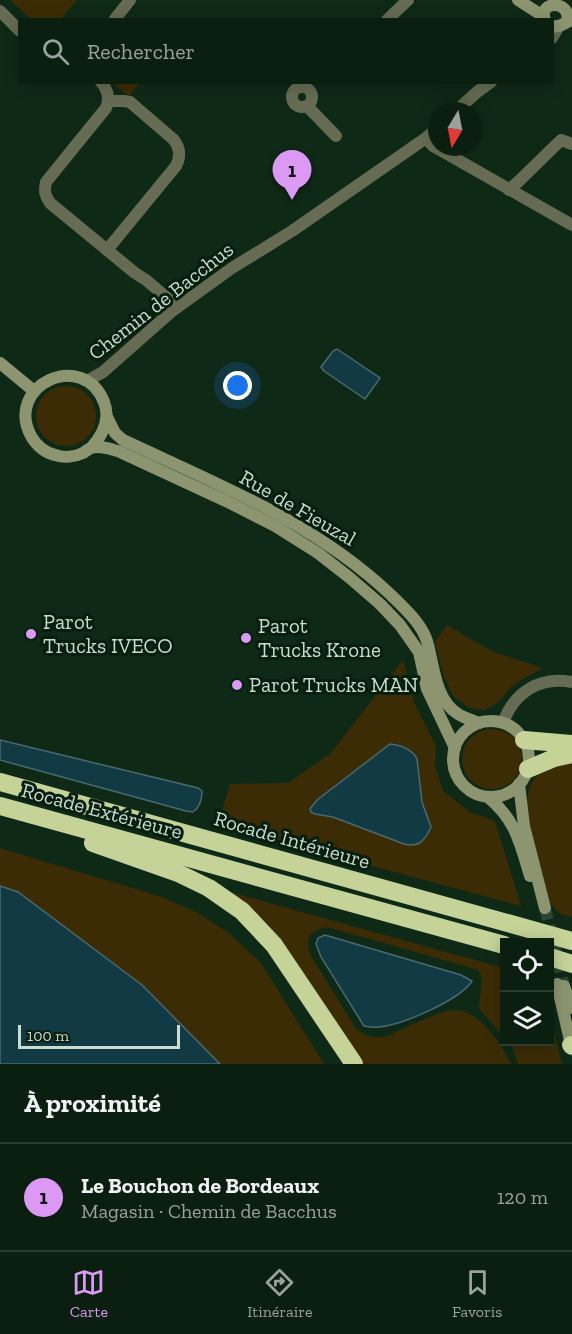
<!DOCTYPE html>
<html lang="fr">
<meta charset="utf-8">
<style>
body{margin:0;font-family:"Zilla Slab",serif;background:#192c1f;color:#f1f3f6}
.controls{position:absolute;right:18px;bottom:18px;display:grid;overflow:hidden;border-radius:0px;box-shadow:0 3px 15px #0003}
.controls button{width:54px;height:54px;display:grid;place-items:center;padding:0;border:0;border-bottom:2px solid #2b3d31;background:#0b1f11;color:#f1f3f6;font:30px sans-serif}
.compass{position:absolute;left:428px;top:102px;width:54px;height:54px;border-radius:50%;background:#0b1f11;box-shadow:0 3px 15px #0003;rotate:190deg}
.scale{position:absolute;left:18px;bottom:15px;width:162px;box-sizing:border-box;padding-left:6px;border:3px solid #ccdbcf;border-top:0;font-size:16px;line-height:21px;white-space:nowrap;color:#ccdbcf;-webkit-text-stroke:4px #051f0e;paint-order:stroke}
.you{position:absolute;left:238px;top:386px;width:21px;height:21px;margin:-15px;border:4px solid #fff;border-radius:50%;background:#1a73e8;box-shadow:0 0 0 9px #1a73e833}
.badge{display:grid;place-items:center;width:39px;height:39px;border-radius:50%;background:#dc99f4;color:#111;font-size:20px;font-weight:700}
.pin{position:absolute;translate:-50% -50px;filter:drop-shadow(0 2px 3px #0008)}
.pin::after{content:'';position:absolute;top:32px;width:21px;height:18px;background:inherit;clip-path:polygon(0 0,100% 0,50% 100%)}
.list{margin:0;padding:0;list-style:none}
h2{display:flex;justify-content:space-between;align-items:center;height:78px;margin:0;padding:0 24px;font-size:26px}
h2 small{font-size:20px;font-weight:400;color:#9aa29f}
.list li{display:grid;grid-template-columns:39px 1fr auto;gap:18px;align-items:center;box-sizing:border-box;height:108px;padding:0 24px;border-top:2px solid #2b3d31}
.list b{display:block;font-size:22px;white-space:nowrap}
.list p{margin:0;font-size:20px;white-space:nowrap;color:#9aa29f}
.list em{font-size:20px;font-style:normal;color:#9aa29f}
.icon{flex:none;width:33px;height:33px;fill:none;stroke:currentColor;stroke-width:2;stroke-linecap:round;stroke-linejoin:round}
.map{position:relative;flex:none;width:572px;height:1064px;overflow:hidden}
.search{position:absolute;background:#0b1f11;box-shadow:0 3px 15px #0003;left:18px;right:18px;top:18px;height:66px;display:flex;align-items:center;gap:15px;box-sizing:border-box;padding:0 21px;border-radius:0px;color:#9aa29f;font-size:22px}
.sheet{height:186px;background:#0b1f11}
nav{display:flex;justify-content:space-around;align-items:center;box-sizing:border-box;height:84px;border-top:2px solid #2b3d31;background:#0b1f11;font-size:16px;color:#9aa29f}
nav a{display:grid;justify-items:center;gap:3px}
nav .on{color:#dc99f4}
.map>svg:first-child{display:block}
.green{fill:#3c2c06}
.water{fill:#123a44;stroke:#4a6a6e;stroke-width:1.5}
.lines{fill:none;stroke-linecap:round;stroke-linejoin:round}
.secondary-tunnel{stroke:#2b4433;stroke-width:12;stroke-dasharray:12 6;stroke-linecap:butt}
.street{stroke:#666b54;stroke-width:12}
.secondary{stroke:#8c9570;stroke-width:12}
.highway{stroke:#c5d298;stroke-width:18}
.poi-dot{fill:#dc99f4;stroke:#051f0e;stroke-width:2}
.labels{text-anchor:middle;stroke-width:6;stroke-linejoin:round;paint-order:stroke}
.street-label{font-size:21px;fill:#ccdbcf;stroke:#051f0e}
.poi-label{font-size:21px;fill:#ccdbcf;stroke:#051f0e;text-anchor:start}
</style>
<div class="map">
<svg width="572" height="1064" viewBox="0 0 572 1064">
<rect width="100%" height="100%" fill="#0f2917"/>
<g class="green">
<path d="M10,0h67l-16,19 -29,1z"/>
<path d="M112,83h28l-11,13z"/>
<circle cx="66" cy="416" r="30"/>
<path d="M447,625l23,14 24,13 49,16 -29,16 -17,19 -12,7 -16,-2 -16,-12 -10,-22 -8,-32z"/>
<path d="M403,660l11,42 22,44 -1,21 8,24 27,21 25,9 26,85 -303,-81 12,-41 58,-1 43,-30z"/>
<circle cx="492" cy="759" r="30"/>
<path d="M572,762v155l-12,-3 -10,-11 -24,-93 3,-22 7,-12 17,-11z"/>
<path d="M0,848l162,49 36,16 32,21 31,29 63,101h-104l-78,-79 -124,-93 -18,-6z"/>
<path d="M226,891l278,77v70l-25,-30 3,-31 -4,-7 -151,-43c-19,5 -23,11 -16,29l44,71c11,10 18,12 33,9 15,-7 51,-25 65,-26 25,-1 49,33 58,54h-151z"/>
<path d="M550,1016l12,48h-44l-7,-19 -4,-3h43z"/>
</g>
<g class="water">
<path d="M337,349l43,29 -15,21 -41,-28 -3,-4 12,-16z"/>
<path d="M0,740l198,48 4,3c0,8 -2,16 -9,21l-7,-1 -186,-51z"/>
<path d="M390,744c10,1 22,5 27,15l5,43 9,25c-6,13 -12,21 -27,17l-71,-27 -18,-3 -4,-2 -1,-3 7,-9z"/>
<path d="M0,886l18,6 124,93 78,79h-220z"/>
<path d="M325,935l136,40 11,6c-12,19 -70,44 -93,46 -5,1 -10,0 -15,-1l-43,-69 -5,-13 2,-6z"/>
</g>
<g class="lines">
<path class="secondary-tunnel" d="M545,908l19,78"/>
<g class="street">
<path d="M0,11l20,20"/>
<path d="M115,19l15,-19"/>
<path d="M387,20l21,-20"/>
<path d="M552,38l7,-12"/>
<path d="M101,82c7,8 9,17 5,26l-60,74c-2,9 -1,14 4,21l85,70 11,7 32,27"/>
<circle cx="302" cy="97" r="10"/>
<path d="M308,107l28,29"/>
<path d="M456,111l21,-19 14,-10"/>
<path d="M426,138l7,8 9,5 130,74"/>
<path d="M509,190l11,-10 41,-40 11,4"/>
<path d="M107,250l69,-84c5,-10 4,-19 -3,-27l-43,-37 -6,-1h-16"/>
<path d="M87,381l16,-9 68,-60 61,-44 60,-37 134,-93 11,-10"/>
<path d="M503,723c11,-31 37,-47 69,-41"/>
</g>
<g class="secondary">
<path d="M518,0l25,16"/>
<path d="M545,20c-8,-20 27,-20 22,1"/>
<path d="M552,26c9,2 13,-4 20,-6"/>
<path d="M0,363l34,28"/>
<path d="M107,417l8,16 8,7c94,44 191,82 267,154 12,12 28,26 35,42 3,6 4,14 6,22 4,19 8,44 27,56 6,4 14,6 21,9"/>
<path d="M91,448c12,-13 20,-28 13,-46 -21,-53 -100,-17 -73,34 5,9 14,17 24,19 9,3 20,2 28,-2 2,-1 5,-4 8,-5 8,-3 19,1 27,3l110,51 47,24 43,27 32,25 30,26 20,21 19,27 8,37 28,59"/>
<circle cx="491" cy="759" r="38"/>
<path d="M519,784l5,42 21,82"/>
<path d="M488,797c28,23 32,46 42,79"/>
<path d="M557,984l14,61"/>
<path d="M564,986l8,22"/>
</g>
<g class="highway">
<path d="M524,740l48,4"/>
<path d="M528,769l26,-11 18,-4"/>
<path d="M0,782l572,159"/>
<path d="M0,806l504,139"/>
<path d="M93,843l85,30 31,15 33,23 32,34 80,119"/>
<path d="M550,957l22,7"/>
<path d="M571,1045l1,1"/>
</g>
</g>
<g class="poi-dot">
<circle cx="31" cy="634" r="6"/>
<circle cx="246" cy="638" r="6"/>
<circle cx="237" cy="685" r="6"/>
</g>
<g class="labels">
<g class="street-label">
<text transform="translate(161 301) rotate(-38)" y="7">Chemin de Bacchus</text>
<text transform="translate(298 508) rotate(30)" y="7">Rue de Fieuzal</text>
<text transform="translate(102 811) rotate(15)" y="7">Rocade Extérieure</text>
<text transform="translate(292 840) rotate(16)" y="7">Rocade Intérieure</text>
</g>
<g class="poi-label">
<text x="43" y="629">Parot<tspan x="43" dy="24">Trucks IVECO</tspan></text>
<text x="258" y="633">Parot<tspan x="258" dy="24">Trucks Krone</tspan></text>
<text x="249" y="692">Parot Trucks MAN</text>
</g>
</g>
</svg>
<div class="controls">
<button><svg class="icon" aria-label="locate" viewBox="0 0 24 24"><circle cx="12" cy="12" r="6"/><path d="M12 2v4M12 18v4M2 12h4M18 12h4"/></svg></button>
<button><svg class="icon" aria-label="layers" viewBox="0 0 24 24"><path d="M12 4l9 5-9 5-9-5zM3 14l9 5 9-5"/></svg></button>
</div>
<svg class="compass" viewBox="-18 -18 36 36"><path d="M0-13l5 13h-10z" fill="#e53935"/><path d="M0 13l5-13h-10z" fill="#9aa29f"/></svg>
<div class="scale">100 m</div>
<div class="you"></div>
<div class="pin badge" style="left:292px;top:200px">1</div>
<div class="search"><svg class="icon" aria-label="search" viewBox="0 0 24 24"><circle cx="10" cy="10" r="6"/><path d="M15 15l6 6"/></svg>Rechercher</div>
</div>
<section class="sheet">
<h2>À proximité<small></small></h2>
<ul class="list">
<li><span class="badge">1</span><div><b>Le Bouchon de Bordeaux</b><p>Magasin · Chemin de Bacchus</p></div><em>120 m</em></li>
</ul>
</section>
<nav>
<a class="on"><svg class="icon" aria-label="map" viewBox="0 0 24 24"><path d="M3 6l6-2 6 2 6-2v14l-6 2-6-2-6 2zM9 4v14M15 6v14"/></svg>Carte</a>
<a><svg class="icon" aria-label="directions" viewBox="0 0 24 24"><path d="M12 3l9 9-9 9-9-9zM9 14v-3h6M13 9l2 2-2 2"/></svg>Itinéraire</a>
<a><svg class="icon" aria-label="saved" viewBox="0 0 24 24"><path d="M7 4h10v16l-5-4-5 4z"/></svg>Favoris</a>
</nav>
